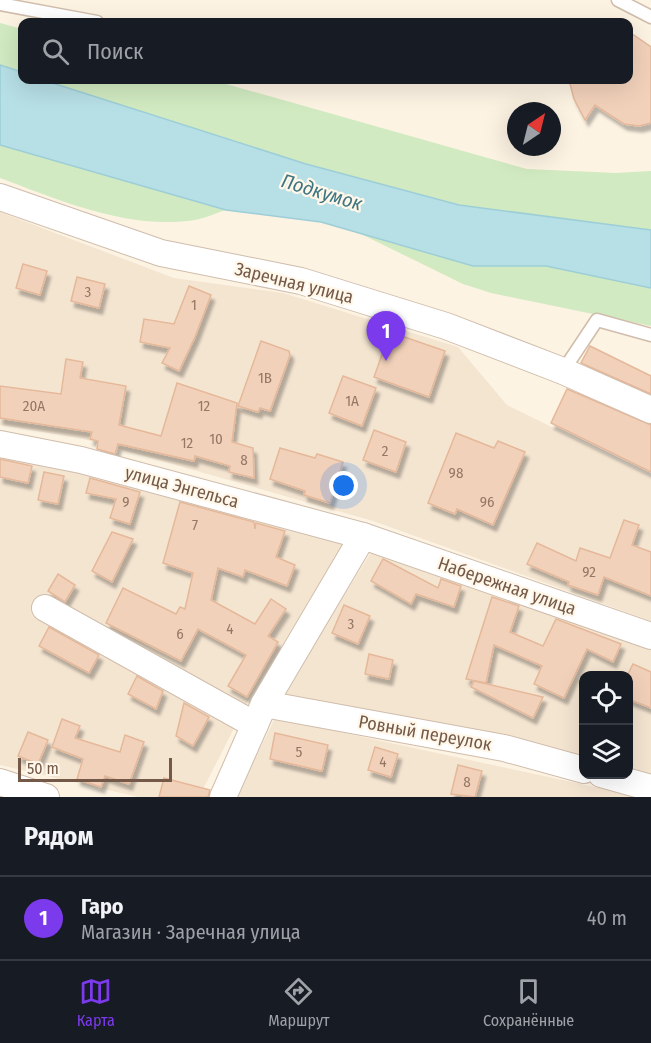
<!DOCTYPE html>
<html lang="ru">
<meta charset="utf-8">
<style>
body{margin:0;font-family:"Fira Sans Condensed",sans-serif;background:#20242c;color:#f1f3f6}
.controls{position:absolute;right:18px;bottom:18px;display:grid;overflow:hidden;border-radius:12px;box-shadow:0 6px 24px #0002}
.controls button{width:54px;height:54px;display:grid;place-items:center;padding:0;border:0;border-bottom:2px solid #363941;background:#171b24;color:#f1f3f6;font:30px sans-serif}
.compass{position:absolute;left:507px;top:102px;width:54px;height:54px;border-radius:50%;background:#171b24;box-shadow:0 6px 24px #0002;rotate:35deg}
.scale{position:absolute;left:18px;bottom:15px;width:154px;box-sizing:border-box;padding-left:6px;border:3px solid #755948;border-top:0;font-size:16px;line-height:21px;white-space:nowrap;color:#755948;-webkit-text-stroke:4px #fff7e9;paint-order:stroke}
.you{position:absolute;left:344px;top:486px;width:21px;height:21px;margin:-15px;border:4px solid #fff;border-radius:50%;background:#1a73e8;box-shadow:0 0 0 9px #1a73e833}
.badge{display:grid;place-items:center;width:39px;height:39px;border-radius:50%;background:#7c3aed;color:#fff;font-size:20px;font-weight:700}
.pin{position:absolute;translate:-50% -50px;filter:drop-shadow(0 2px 3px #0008)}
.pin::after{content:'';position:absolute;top:32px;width:21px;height:18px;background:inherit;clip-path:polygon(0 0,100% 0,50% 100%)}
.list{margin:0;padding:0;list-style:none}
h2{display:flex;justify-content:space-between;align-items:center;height:78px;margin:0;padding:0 24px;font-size:26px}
h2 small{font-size:20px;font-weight:400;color:#9ea1a6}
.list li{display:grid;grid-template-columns:39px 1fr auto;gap:18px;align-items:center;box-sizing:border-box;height:84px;padding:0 24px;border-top:2px solid #363941}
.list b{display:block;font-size:22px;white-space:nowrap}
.list p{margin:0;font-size:20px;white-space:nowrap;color:#9ea1a6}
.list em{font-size:20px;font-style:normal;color:#9ea1a6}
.icon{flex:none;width:33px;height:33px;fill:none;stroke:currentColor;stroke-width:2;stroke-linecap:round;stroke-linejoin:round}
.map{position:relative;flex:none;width:651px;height:797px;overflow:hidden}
.search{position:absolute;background:#171b24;box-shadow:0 6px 24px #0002;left:18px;right:18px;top:18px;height:66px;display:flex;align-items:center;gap:15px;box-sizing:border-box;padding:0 21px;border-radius:12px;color:#9ea1a6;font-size:22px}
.sheet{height:162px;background:#171b24}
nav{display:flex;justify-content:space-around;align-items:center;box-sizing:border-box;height:84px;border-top:2px solid #363941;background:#171b24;font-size:16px;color:#9ea1a6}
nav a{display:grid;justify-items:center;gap:3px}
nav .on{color:#7c3aed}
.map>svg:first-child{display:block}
.residential{fill:#f4e5d1}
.green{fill:#d1eac1}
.water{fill:#b7dfe6;stroke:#9dced8;stroke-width:1.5}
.building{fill:#f2d1ba;stroke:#e5b89a;stroke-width:1.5;filter:url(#shadow)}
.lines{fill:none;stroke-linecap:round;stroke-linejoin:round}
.service-casing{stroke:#d0bdac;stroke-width:15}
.minor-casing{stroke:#d0bdac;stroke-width:28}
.service{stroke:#fff;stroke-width:12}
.minor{stroke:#fff;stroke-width:26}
.labels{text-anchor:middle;stroke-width:4.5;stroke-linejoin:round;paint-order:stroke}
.number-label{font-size:15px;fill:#947764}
.street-label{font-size:18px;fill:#755948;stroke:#fff7e9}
.water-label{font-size:20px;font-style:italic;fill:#3f7682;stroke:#fff7e9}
</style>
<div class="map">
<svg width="651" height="797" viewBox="0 0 651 797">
<defs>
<filter id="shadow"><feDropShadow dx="3.5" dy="6" stdDeviation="1.5" flood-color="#0004"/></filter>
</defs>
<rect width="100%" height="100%" fill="#fdf3e3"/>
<g class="residential">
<path d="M0,212l174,66 109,15 175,54 49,58 144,71v145l-278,-100 -289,-82 -84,-14z"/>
<path d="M0,450l351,87 -102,162 -50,98h-61l-138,-32z"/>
<path d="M375,546l276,97v136l-22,-6 -1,-97h-44l-1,87 -301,-69z"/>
<path d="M275,718l366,79h-405z"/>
</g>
<g class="green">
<path d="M0,23l22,6v43l-22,-7z"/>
<path d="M43,80h169l315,89 89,4 35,-2v59l-192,-25 -153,-41z"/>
<path d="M0,145l226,65c-10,3 -20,8 -31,10 -67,10 -133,-19 -195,-42z"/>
<path d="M361,234l112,32h73l105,22v38l-160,-33 -28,-9z"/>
</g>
<path class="water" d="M0,65l22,7v8h21l263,84 153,41 192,25v58l-105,-22h-73l-152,-44 -95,-12 -226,-65z"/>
<g class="building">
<path d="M628,31l23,16v76l-12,3 -15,-2 -29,-19 -10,15 -11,-21 -5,-19h59z"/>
<path d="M23,264l24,7 -7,24 -24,-7z"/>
<path d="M77,277l28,7 -6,24 -28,-7z"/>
<path d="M189,286l22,9 -16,42 -16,34 -17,-8 8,-15 -30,-6 4,-23 30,5z"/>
<path d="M390,332l55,19 -16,46 -55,-20z"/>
<path d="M261,341l28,10 1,4 -20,56 -10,-3 -2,4 -20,-6z"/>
<path d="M590,346l61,30v18l-70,-31z"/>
<path d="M66,359l17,3 -3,16 46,8 -7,39 42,11 16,-53 60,20 -5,39 21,6 1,30 -25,-6 1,-6 -35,-10 -1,5 -76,-17 -3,10 -18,-5 1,-8 -8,-2 2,-7 -92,-14v-32l61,8z"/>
<path d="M343,376l33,12 -14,38 -33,-13z"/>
<path d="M567,389l84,36v47l-100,-49z"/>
<path d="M374,430l32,12 -10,30 -33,-12z"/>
<path d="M456,433l38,15 4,-7 27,11 -32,73 -36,-16 -2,5 -27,-11z"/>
<path d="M280,448l35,10 2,-4 26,8 -13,41 -26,-8 1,-4 -35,-12z"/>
<path d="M0,459l32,7 -4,17 -28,-6z"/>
<path d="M44,472l20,4 -6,28 -20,-4z"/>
<path d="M90,478l50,14 -10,32 -20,-6 6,-19 -30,-6z"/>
<path d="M180,502l74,20 1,7 1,-6 29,8 -9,26 19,8 -8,21 -42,-16 -2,7 -25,-9 -7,32 44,24 16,-25 15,10 -18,27 10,6 -31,55 -19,-11 18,-31 -48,-26 -17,32 -75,-38 17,-35 53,26 4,-7 5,2 8,-36 -30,-10z"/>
<path d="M624,520l15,5 -7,20 19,7v44l-47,-19 -6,18 -30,-10 1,-3 -42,-18 10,-21 39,18 4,-13 30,10z"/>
<path d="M112,532l21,7 -21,43 -20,-11z"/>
<path d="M383,559l55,29 3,-9 20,7 -7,21 -38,-13 -5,10 -40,-23z"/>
<path d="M58,574l17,11 -10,17 -17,-11z"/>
<path d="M492,597l27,9 -9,26 33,14 13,-27 65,25 -8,18 -26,-13 -23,49 -30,-14 8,-18 -48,-21 -8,38 -20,-4z"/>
<path d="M344,605l26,11 -12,28 -26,-11z"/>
<path d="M49,627l50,28 -10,18 -50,-27z"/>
<path d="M369,654l24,6 -4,19 -24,-5z"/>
<path d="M633,664l18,8v36l-23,-9v-25z"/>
<path d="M137,676l26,15 -7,18 -28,-15z"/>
<path d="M474,681l69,16 -10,21 -62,-31z"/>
<path d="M184,703l25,14 -16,29 -17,-10z"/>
<path d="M62,719l18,7 -5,12 45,14 5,-17 19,7 -15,42 -24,-8 -4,11 -24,-8 6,-20 -31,-12z"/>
<path d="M28,732l20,8 -10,24 -20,-8z"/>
<path d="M275,733l53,12 -6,26 -52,-12z"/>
<path d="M375,747l23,7 -7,23 -23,-7z"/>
<path d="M458,765l24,6 -7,26 -24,-3z"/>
<path d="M164,778l46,12 -2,7h-49z"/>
</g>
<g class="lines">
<defs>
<g id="service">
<path d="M618,0l33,17"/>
<path d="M0,4l97,18"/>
<path d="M563,371l34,-51 54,15"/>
</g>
<g id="minor">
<path d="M0,197l161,56 140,28 145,45 117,45 88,39"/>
<path d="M0,444l81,16 282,76 288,100"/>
<path d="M45,608l210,117"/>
<path d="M264,704l240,44 80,22"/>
<path d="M601,774l50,14"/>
<path d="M0,782l46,15"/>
<path d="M223,797l41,-93 99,-168"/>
</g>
</defs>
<use href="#service" class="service-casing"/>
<use href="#minor" class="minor-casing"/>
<use href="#service" class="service"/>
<use href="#minor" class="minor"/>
</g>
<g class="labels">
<g class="number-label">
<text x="88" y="297">3</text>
<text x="194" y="310">1</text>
<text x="265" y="383">1В</text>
<text x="352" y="406">1А</text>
<text x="34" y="411">20А</text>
<text x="204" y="411">12</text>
<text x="216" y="444">10</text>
<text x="187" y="448">12</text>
<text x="385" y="456">2</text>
<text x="244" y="465">8</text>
<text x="456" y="478">98</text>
<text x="126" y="507">9</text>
<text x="487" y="507">96</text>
<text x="195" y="530">7</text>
<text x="589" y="577">92</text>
<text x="351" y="629">3</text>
<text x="230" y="634">4</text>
<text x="180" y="639">6</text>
<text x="299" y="757">5</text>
<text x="383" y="767">4</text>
<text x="467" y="787">8</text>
</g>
<g class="street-label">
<text transform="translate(294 283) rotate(14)" y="6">Заречная улица</text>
<text transform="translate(182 487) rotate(15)" y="6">улица Энгельса</text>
<text transform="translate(507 586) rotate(19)" y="6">Набережная улица</text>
<text transform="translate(425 733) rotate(10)" y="6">Ровный переулок</text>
</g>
<g class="water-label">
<text transform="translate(322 192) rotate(17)" y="7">Подкумок</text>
</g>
</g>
</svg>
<div class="controls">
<button><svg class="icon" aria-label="locate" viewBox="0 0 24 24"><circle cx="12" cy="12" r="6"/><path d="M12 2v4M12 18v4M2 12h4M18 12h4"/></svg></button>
<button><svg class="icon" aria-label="layers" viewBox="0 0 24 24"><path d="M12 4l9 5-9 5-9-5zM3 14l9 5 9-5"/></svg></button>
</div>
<svg class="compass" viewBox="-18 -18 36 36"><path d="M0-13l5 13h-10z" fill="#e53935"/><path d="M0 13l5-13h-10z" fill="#9ea1a6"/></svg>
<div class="scale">50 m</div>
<div class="you"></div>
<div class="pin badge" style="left:386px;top:361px">1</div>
<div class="search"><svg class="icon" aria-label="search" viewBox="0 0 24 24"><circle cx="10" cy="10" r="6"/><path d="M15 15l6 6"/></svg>Поиск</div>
</div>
<section class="sheet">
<h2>Рядом<small></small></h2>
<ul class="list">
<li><span class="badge">1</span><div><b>Гаро</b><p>Магазин · Заречная улица</p></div><em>40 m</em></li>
</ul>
</section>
<nav>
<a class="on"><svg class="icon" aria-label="map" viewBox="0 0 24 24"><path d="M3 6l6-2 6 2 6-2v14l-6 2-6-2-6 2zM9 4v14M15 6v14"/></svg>Карта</a>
<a><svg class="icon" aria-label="directions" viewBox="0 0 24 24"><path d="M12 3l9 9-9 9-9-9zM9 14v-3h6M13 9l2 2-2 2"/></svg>Маршрут</a>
<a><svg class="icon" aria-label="saved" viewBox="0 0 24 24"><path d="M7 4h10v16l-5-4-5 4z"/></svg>Сохранённые</a>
</nav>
